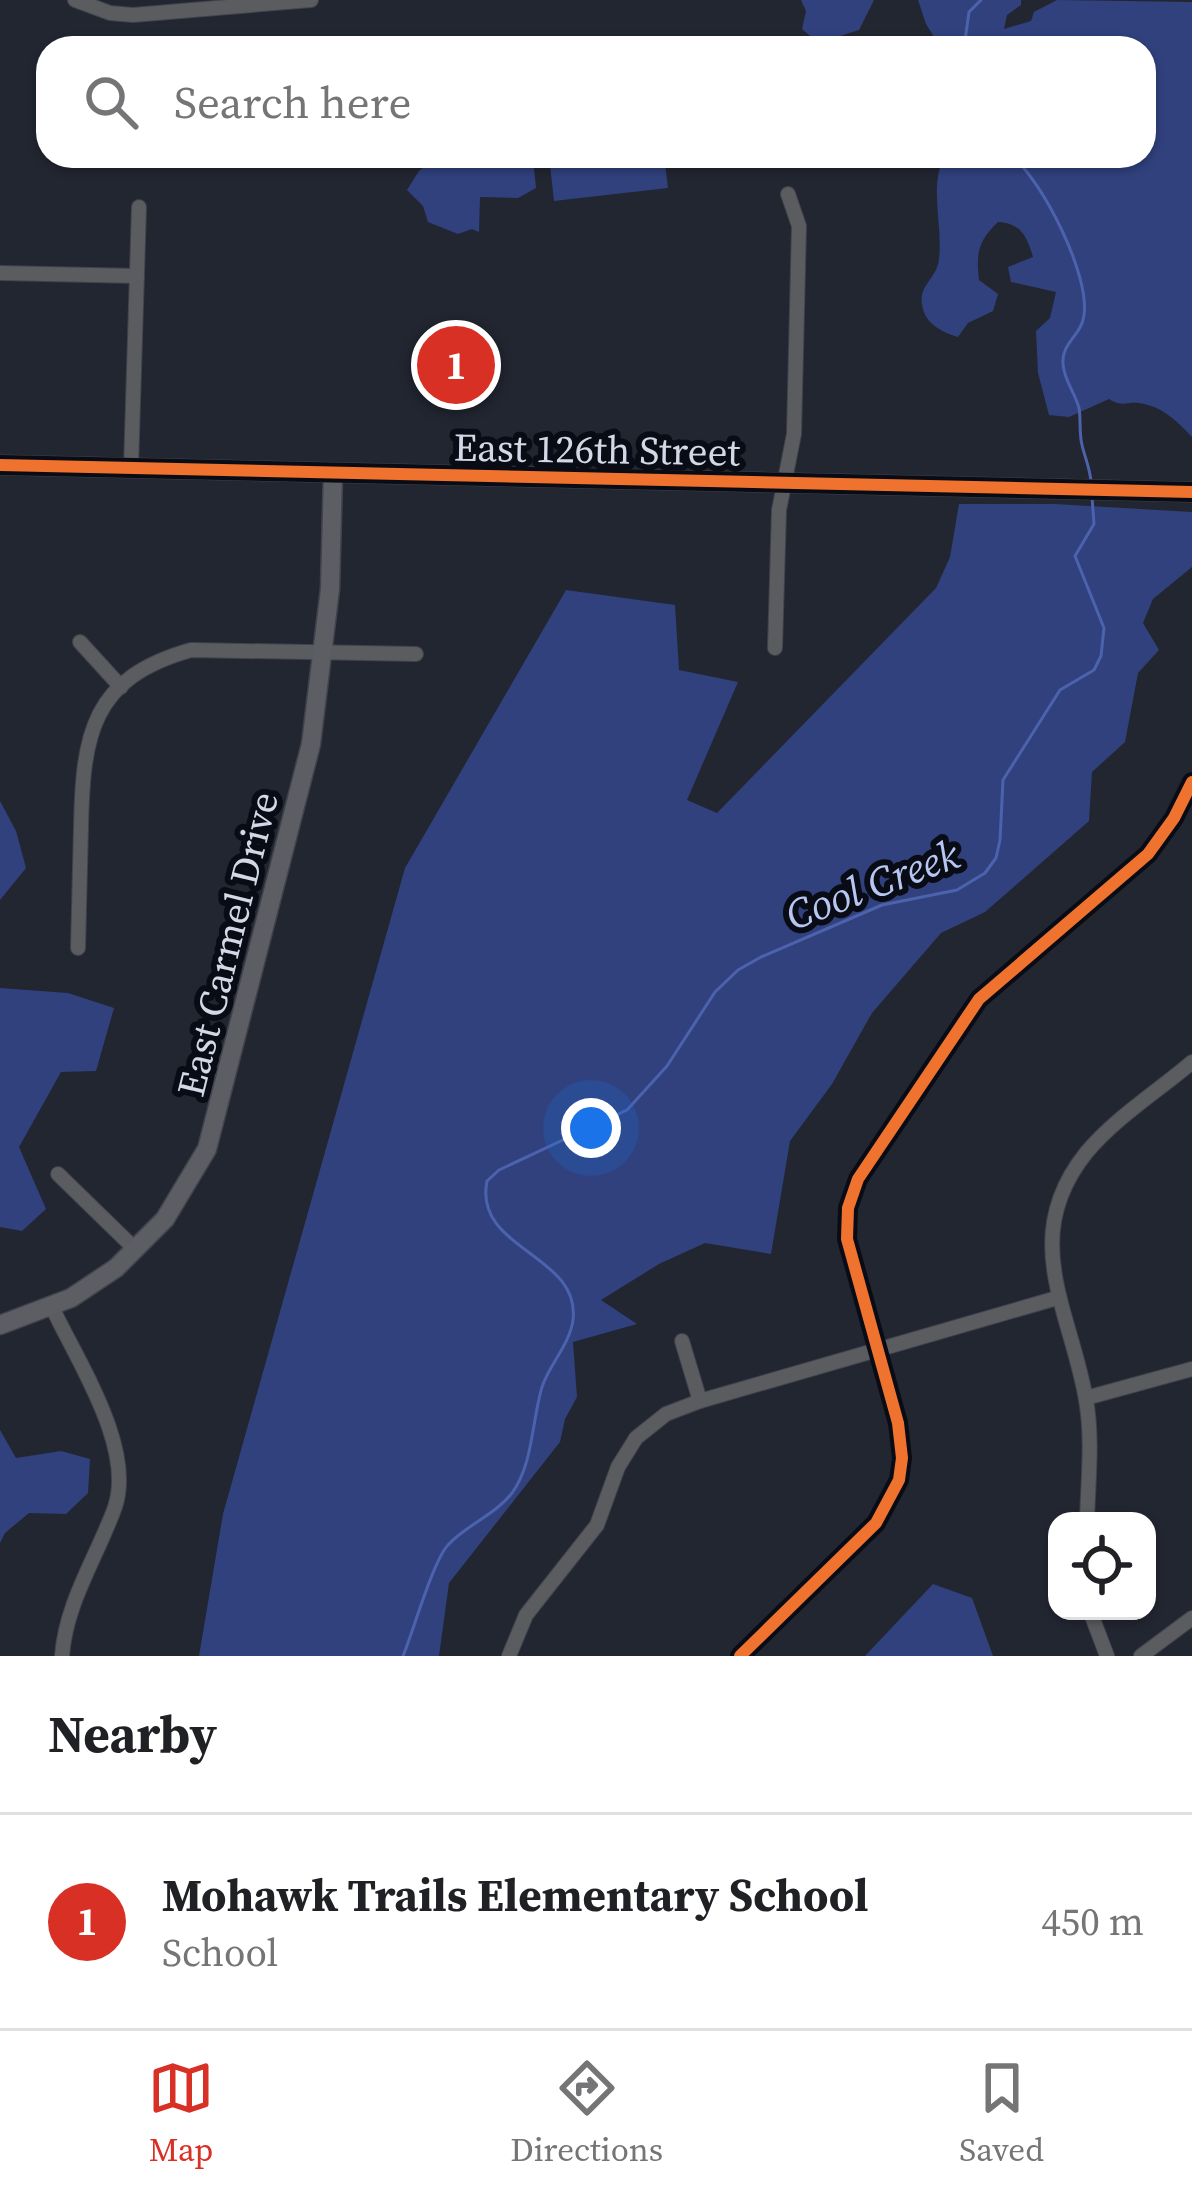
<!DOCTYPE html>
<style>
body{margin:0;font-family:"Source Serif 4",serif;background:#f2f2f2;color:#202124}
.controls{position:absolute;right:36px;bottom:36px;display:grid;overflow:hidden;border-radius:24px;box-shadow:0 3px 9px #0004}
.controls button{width:108px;height:108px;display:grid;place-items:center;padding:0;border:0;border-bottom:3px solid #e0e0e0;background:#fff;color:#202124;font:60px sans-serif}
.you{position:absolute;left:591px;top:1128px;width:42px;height:42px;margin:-30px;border:9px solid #fff;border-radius:50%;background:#1a73e8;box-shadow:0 0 0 18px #1a73e833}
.badge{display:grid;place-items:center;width:78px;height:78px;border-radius:50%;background:#d93025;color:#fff;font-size:39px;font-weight:700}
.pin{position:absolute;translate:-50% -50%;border:6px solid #fff;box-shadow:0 3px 12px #0006}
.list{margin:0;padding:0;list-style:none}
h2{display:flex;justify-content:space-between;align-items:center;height:156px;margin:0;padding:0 48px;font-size:51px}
h2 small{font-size:39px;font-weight:400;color:#757577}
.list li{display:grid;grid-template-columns:78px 1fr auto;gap:36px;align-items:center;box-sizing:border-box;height:216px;padding:0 48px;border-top:3px solid #e0e0e0}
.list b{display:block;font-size:45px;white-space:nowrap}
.list p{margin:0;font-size:39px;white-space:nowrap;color:#757577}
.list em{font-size:39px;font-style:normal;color:#757577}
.icon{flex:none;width:66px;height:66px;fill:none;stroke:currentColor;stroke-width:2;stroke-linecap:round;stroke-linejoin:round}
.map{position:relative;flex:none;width:1192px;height:1656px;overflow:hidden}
.search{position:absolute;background:#fff;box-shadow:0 3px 9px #0004;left:36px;right:36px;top:36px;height:132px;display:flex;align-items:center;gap:30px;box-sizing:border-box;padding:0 42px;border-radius:36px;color:#757577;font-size:45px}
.sheet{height:372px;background:#fff}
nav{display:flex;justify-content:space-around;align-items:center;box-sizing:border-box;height:168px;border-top:3px solid #e0e0e0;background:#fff;font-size:33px;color:#757577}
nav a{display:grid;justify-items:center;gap:6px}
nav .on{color:#d93025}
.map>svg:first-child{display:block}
.green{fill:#30417d}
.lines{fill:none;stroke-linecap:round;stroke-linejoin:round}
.stream{stroke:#4c62ad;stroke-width:3}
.street-casing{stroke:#40434c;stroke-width:16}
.secondary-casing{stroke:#40434c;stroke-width:21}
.street{stroke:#5a5c60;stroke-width:14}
.secondary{stroke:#5c5e64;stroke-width:18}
.cycleway-casing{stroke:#090c15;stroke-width:20}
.cycleway{stroke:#ef722f;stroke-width:12}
.labels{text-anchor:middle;stroke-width:12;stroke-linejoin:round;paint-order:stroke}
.street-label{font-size:39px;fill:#d3d8e6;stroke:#090c15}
.water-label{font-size:42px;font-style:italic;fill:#b7c7f2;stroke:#090c15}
</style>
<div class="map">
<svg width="1192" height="1656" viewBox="0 0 1192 1656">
<rect width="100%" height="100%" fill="#222631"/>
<g class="green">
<path d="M801,0h73l-15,30 -41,13 -16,-14 4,-18z"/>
<path d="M918,0h103v5l-14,10 -3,14 27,-8 3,-9 23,-12 135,2v435c-15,-16 -30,-31 -53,-34 -14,-1 -18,4 -30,-4l-40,18 -20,-2 -11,-42 -2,-42 14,-13 6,-26 -45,-10 -3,-15 25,-10c-6,-20 -12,-34 -35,-35 -20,19 -22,31 -19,58l19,14 -5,17 -25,12 -10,14c-14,-4 -31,-12 -35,-28 -7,-24 14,-29 16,-50 4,-34 -10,-70 5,-103h17l15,8 17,-4 1,-4h150v-108h-203l-15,-24z"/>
<path d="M549,156h115l4,32 -114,13z"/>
<path d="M436,157l97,1 3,30 -18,10 -38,-1 -1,35 -7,-3 -14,5 -30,-12 -5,-16 -16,-16 12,-19z"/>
<path d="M959,504h96l137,8v55l-39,32 -10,24 16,27 -21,23 -13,69 -33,30 -3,49 -104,91 -44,21 -69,80 -40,71 -42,57 -19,113 -66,-11 -46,21 -58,36 36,24 -64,18 4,55 -12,22 -5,23 -111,141 -10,73h-240l24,-142 182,-646 161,-278 109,15 4,65 59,12 -51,118 30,13 219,-225 14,-31z"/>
<path d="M0,801l16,30 10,37 -26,32z"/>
<path d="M0,988l68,5 46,15 -18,63 -35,1 -42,75 27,62 -24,22 -22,-4z"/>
<path d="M0,1430l16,28 45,-7 29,8 -2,34 -22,21 -37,-1 -24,20 -5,10z"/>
<path d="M933,1584l39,14 21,58h-128z"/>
</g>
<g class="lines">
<g class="stream">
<path d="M964,48l5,-36 12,-12"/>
<path d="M1012,156c31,26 78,119 72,159 -2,20 -23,28 -21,49 1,16 12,29 16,44 2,12 0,25 3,37 3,13 8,23 9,37"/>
<path d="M403,1656c10,-24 30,-95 45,-111 18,-20 47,-30 64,-52 21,-28 20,-73 30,-106 7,-22 28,-43 31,-67 8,-66 -100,-70 -86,-139l12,-11 128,-60 40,-44 48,-74 23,-22 23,-13 121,-52 75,-15 28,-17 11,-15 4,-18 3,-60 57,-90 34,-20 7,-14 3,-28 -29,-72 19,-32 -2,-27"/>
</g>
<defs>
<g id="street">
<path d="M75,0l35,13 23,2 178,-15"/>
<path d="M0,273l137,3"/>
<path d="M131,468l8,-261"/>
<path d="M80,642l41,45"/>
<path d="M775,648l4,-138 15,-76 5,-208 -11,-32"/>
<path d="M78,948c1,-40 2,-81 3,-121 2,-92 10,-149 110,-177l225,4"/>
<path d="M58,1174l78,76"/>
<path d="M52,1307c25,54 83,140 63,200 -18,50 -49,95 -53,149"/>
<path d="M682,1341l18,60"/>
<path d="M1086,1398l106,-29"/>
<path d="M1087,1521c1,-39 6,-82 -1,-121 -15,-89 -68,-162 0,-247 29,-35 72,-62 106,-91"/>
<path d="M1090,1611l17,45"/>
<path d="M509,1656l17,-41 71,-90 21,-58 18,-29 30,-24 34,-13 357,-103"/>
<path d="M740,1656l136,-133 23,-43 3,-22 -4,-35 -51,-184 1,-31 10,-29 121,-180 169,-145 26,-36 18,-36"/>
<path d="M1141,1656l51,-38"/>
</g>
<g id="secondary">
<path d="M0,465l1192,27"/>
<path d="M0,1325l71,-27 45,-30 49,-49 42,-70 104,-405 19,-155 3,-115"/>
</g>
</defs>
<use href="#street" class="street-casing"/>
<use href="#secondary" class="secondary-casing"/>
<use href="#street" class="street"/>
<use href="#secondary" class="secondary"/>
<defs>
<g id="cycleway">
<path d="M0,465l1192,27"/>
<path d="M740,1656l136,-133 23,-43 3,-22 -4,-35 -51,-184 1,-31 10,-29 121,-180 169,-145 26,-36 18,-36"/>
</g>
</defs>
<use href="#cycleway" class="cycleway-casing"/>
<use href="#cycleway" class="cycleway"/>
</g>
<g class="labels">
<g class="street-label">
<text transform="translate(597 449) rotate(1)" y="14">East 126th Street</text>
<text transform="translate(227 944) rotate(-76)" y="14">East Carmel Drive</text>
</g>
<g class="water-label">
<text transform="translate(872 884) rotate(-21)" y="15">Cool Creek</text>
</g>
</g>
</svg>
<div class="controls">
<button><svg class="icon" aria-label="locate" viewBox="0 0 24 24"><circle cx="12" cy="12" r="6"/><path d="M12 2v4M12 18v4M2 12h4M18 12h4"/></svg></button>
</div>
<div class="you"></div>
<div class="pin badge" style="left:456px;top:365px">1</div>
<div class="search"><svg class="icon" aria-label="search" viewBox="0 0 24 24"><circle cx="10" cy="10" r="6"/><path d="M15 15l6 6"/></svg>Search here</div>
</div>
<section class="sheet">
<h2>Nearby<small></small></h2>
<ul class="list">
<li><span class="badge">1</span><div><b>Mohawk Trails Elementary School</b><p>School</p></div><em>450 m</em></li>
</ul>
</section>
<nav>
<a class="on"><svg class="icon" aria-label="map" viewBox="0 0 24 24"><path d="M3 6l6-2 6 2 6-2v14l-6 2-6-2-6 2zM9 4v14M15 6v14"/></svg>Map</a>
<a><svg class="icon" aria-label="directions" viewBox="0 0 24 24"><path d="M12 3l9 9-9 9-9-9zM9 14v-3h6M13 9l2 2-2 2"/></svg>Directions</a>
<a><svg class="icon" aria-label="saved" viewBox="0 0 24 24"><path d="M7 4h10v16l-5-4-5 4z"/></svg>Saved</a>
</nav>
